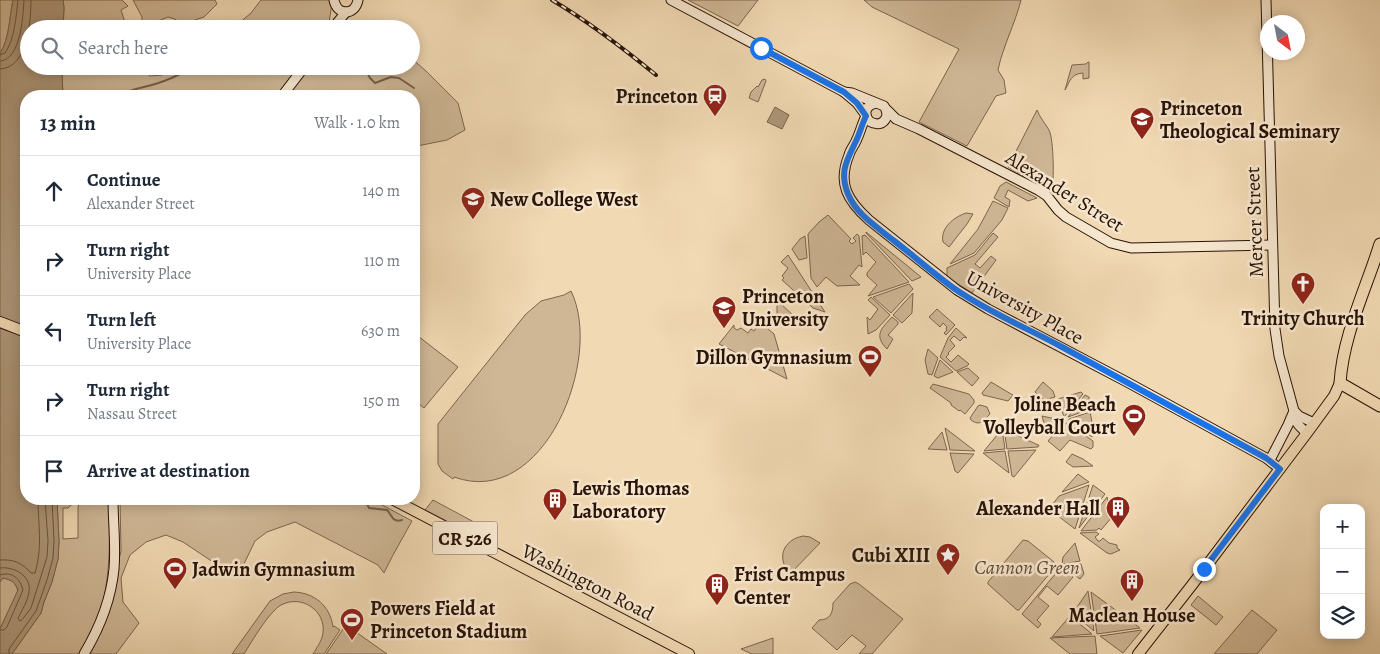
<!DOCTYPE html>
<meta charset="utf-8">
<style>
body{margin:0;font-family:Alegreya,serif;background:#f6f6f7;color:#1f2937}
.controls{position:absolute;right:15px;bottom:15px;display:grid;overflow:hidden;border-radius:10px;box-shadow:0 2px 12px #0003}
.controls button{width:45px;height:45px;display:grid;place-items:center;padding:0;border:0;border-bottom:1px solid #e0e1e3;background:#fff;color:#1f2937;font:25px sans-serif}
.compass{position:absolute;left:1260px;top:15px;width:45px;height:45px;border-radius:50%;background:#fff;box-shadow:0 2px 12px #0003;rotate:148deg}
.stop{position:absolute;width:15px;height:15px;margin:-11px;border:4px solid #1a73e8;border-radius:50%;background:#fff}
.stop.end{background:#1a73e8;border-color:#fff;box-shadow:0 1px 5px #0008}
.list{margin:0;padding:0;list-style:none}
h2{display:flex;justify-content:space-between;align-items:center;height:65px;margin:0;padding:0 20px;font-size:21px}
h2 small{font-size:16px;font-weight:400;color:#747a83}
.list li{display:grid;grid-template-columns:32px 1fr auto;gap:15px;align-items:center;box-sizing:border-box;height:70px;padding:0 20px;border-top:1px solid #e0e1e3}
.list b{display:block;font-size:19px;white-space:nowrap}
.list p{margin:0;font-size:16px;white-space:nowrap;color:#747a83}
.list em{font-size:16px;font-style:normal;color:#747a83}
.icon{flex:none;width:28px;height:28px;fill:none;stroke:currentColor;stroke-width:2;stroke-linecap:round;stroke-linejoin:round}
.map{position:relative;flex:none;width:1380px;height:654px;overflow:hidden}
.search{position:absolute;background:#fff;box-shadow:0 2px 12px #0003;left:20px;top:20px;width:400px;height:55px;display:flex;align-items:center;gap:12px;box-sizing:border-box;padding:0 18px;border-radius:28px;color:#747a83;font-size:19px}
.panel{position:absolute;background:#fff;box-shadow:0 2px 12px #0003;left:20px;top:90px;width:400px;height:415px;border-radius:20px}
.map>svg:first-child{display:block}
.green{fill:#cfb796;stroke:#7c654e}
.water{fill:#ad9678;stroke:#78624a}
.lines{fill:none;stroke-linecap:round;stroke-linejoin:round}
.shore{stroke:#6b543f;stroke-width:1}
.stream{stroke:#78624a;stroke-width:2}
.secondary-casing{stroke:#291306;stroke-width:11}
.primary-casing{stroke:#291306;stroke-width:12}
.highway-casing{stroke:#291306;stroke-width:13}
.secondary{stroke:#f6e6ce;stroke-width:9}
.primary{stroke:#f1d9b3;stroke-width:10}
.highway{stroke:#f1d9b3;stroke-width:11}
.rail-casing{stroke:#291306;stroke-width:4}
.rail{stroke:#f6e6ce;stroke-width:2;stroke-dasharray:5.5;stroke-linecap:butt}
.route{stroke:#1a73e8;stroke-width:6}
.labels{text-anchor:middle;stroke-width:5;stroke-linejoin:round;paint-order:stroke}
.shield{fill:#f6e6ce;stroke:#665242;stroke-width:1}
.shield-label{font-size:19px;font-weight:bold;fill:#291306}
.poi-label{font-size:20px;font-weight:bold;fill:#291306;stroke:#f6e6ce;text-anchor:start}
.street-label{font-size:20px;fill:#291306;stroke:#f6e6ce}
.park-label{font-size:20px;font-style:italic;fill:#634c38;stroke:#f6e6ce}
</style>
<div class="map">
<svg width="1380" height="654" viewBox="0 0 1380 654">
<rect width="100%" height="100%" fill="#f1d9b3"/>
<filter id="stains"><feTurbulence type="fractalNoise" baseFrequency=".004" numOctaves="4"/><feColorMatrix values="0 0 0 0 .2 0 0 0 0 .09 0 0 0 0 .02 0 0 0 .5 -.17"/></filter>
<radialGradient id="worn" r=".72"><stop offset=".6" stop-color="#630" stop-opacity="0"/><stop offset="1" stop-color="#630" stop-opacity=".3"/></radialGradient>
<g class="green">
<path d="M0,0h13c-4,19 -3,36 -13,54z"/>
<path d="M63,0h59l6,6 -7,4 6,19h-64l1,-21z"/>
<path d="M133,0h82l2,4 -13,13 -24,8 -5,-6 -7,-2 -26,11v-11z"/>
<path d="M261,0h68l3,4 -4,24 -1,1h-95l19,-16z"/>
<path d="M688,0h70l-20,26z"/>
<path d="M864,0h157c-6,24 -18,46 -23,70l6,10 2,13 -10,3 -29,50 -48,-24 40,-73 -87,-42z"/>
<path d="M411,58l15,13 32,32 7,27 -18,10 -30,6 -3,4v-54h-130l23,-30h104z"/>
<path d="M1088,62h1v16l-6,1v-6c-12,1 -13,8 -18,17l7,-25 14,-1z"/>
<path d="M58,66h81l11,10 12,-1 10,-4 1,-5h126l-22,30h-214l-1,-22z"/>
<path d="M765,79l1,2 -8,21 -9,-4 2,-6 6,-6 1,1 4,-7z"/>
<path d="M1037,110c3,8 8,13 12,20 5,10 5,52 3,63l-44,-26z"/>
<path d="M1006,182l31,16 -9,3 -20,-11 -3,7 5,3 -1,7 -15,-9 6,-12z"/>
<path d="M993,201l15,7 -6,12 -28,33 -24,11 28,-35z"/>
<path d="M966,213l7,1 -6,10 -18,23 -6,-5c-3,-14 11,-25 23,-29z"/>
<path d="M828,215l23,24 -2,2 3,3 4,-3 -3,-3 4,-4 2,2 3,31 -3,-2 -9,11 10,9 -23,1 -11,-9 -9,10 -6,-9 -3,-44 11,-12z"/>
<path d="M866,232l55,45 -9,4 -46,-48z"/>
<path d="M993,233l5,4 -23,27 5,4 11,-12 5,4 -24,33 -25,-16v-9l28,-13z"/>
<path d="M865,235l44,47 -41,14 9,-11 -10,-9v-3l9,-11 -10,-10 -3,3 -1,-19z"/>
<path d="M805,236l2,22 -8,2 -7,-11 8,-10z"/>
<path d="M788,255l37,57 -12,-4 -31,-28 2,-2 -2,-2 6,-8 -7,-6z"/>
<path d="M909,284l4,5 -22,24 -18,-16z"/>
<path d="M571,291c33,67 -27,219 -117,186l-1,2 -11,-8 -4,-7v-40l87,-109 16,-14 23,-6z"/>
<path d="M913,293l-1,20 -10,10 -9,-8z"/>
<path d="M871,297l19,18 -14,15 -8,4 -1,-17 3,3 8,-11 -10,-9z"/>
<path d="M780,303l16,15 -1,3 -15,1 -3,-3v-15z"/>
<path d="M937,309l18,16 -9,10 -2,-2 3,-3 -1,-1 1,-2 -4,-4 -3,4 -11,-10z"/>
<path d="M892,317l6,5v2l-10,11 5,4 -6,10c-14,-14 -5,-21 5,-32z"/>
<path d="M760,322l14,12 13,45 -68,-35 15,-19v3l3,2 4,-2 7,5 3,-4 3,2z"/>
<path d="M956,328l11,10 -3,-1 -4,4 -6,-5 -4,4 5,6 -7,7 1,1 -3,3 5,5 7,-7 11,9 -2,2 -11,5 -16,-14 8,-19z"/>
<path d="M414,333l44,34 -34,41 -10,-8z"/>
<path d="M928,349l10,9 -6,17 -4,-1 -3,-14z"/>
<path d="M940,360l13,12 -15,6 -4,-2z"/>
<path d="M968,368l11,10 -7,8 -15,-14z"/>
<path d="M991,382l20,12 2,1 -5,6 -25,-6 -1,-2z"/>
<path d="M1043,382l10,9 2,6 -11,3 -9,-8z"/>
<path d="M933,384l36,10 5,6v3l-9,11 -5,-4 -1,1 -8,-6v-2l-21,-15z"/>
<path d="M1081,392l2,2 -19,23 -6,-18z"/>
<path d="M1085,395l4,2 1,12 -22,8z"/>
<path d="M980,405l7,2 3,7c-6,6 -10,13 -19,6l-1,-2 8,-12z"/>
<path d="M1090,412l4,20 -2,5 -23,-16v-2z"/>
<path d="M1042,416l18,4 -12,16z"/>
<path d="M1067,423l26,18v6l-2,2 -21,-9 -10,11 -12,-10 14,-16z"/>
<path d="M945,428l30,23 -25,-1z"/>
<path d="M1002,429l3,20 -21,2z"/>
<path d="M1004,429l34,16h1l-1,2 -31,2z"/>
<path d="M942,432l5,18 -19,-1z"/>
<path d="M1036,450l-22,27 -2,-1 -4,-25z"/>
<path d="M1005,451l4,22 -26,-20z"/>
<path d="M950,453l24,1 -16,19 -3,-2z"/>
<path d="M1072,454l11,5 10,7 -20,1 -7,-5z"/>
<path d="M1078,474l11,8 -27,10z"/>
<path d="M1089,485l-14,44 -26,-20 10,-13z"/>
<path d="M1093,485l12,9 -26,34z"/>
<path d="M1107,497l3,15 -1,2 3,3 -11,13 -2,-2 -2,2 -16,1z"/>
<path d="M57,499h21l-10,9h-5v31l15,-1v-30l1,-5 4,-4h26c1,54 3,108 -28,155h-69l29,-41 3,-11 8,-20 6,-23 1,-18z"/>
<path d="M120,499h251l41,22 -19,34 -9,18 -6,-8 -83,-43 -28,10 -12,9 -13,27h-20l-39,-26 -17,-7 -20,7 -16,13 -9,23 2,24 16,21 -23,31h-29l24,-61 10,-42z"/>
<path d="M433,500l54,29 4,7 -4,7 -62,-33z"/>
<path d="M1096,532l3,2 -4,3 3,4h2l3,-3 6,5 8,2v3l3,2 -9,4 -4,-1 -27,-20z"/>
<path d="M803,536l7,1 10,6 -30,31c-14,-16 -7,-34 13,-38z"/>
<path d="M1023,540l5,1 26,21 2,4 -37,44h-2l-29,-26v-2z"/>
<path d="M1075,543l5,18 -18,3 1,-7z"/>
<path d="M1081,564l3,10 -4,5 -18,-13z"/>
<path d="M1061,567l12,10 -15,18 -11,-9 -9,11 11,9 -12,14 4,4 -3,4 -16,-14z"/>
<path d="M3,578c9,2 12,4 15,13l-18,38v-47z"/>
<path d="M855,582l4,2 44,35 -31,35h-13l7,-8 -14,-11 -15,15 -25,-22 7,-8c11,0 14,-7 14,-17l17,-19z"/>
<path d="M1088,591l6,40 -21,-18z"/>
<path d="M294,592c21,1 36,14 39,35l1,-1 6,4 -16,24h-11c4,-7 9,-13 10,-21 3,-22 -21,-39 -42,-28 -12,7 -29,36 -37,49h-12l38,-53 13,-7z"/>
<path d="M1091,592l49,36 -43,6z"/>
<path d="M1198,596l25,21 -7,8 -25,-20z"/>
<path d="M1252,610l25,20 -20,24h-43z"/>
<path d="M1070,616l22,18 -40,3z"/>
<path d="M346,625l41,29h-61z"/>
<path d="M1142,630l-19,23 -23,-17z"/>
<path d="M1095,636l2,18h-27l-20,-16z"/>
<path d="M773,638v16h-21l-11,-5z"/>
</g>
<g class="water">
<path d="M13,0h50l1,8 -1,21h-34v37h29l4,8 1,22h-37v403h31l2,42 -1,18 -6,23 -8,20 -3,11 -29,41h-12v-25l18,-39c-3,-8 -6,-10 -15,-12l-3,4v-528c10,-18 9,-35 13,-54z"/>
<path d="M775,107l14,8 -7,14 -15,-7z"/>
</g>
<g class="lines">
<g class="shore">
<path d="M0,55l5,-2c10,-15 11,-36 13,-53"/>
<path d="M0,61c21,-1 23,-45 24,-61"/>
<path d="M0,69c28,-1 31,-48 31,-69"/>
<path d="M0,560c14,-1 22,3 31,13h4c8,-27 3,-48 3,-74"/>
<path d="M0,568c14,-2 32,8 29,24 -1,9 -7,18 -11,26l1,2 2,1 10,-13 16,-51 1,-16 -3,-42"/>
<path d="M0,575c13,-4 20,4 23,15l-16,37 -3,3h-4"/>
<path d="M9,654v-5l27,-38 11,-31 6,-22 1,-17 -2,-42"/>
</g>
<g class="stream">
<path d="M316,66l2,2c10,-2 13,1 21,2 9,1 17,-4 26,-2l5,10 5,5 16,-6 8,1 15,10"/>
<path d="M118,96c14,-8 31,-9 46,-15 12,-4 22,-11 34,-15"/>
<path d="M363,499l3,2 3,7 18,2c5,5 5,13 15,10"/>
</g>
<defs>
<g id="secondary">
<path d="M334,0c3,16 21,16 24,0"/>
<path d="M671,0l173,92 13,11 8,11"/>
<path d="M1266,0l9,329 4,27 15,55c0,11 5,15 13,22"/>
<path d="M332,29l14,-17"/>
<path d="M844,92l8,1 32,13c8,12 -3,23 -15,15 -6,-8 -3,-16 7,-18"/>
<path d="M282,96l23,-30"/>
<path d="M887,110l9,9 23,10 119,61 9,6 11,14 8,7 45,26 20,5 141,-3"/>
<path d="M866,116c-4,8 -6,17 -10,25 -2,5 -6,9 -7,14 -12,29 -1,46 20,65l88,70 31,19 139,73 139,76 14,11"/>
<path d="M1294,411l5,5 15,7"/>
<path d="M1270,460l18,-35 6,-14"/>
<path d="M84,654c15,-25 27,-55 30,-85 2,-23 -1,-47 -1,-70"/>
</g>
<g id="primary">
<path d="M0,322l26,10"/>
<path d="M392,499l297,155"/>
<path d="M1138,654l54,-69 115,-152 27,-37 6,-13"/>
</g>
<path id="highway" d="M1380,244c-14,45 -37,91 -40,139l40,23"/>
</defs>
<use href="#secondary" class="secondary-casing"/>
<use href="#primary" class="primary-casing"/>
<use href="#highway" class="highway-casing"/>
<use href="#secondary" class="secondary"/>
<use href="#primary" class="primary"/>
<use href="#highway" class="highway"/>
<defs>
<path id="rail" d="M552,0c37,22 71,48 104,75"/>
</defs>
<use href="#rail" class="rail-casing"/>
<use href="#rail" class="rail"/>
</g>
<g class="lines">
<path class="route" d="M761,48l83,44 13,11 9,13c-4,8 -6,17 -10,25 -9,19 -17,31 -8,53 8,20 29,33 45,46 21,16 41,34 62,49 33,23 72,39 107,58 68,37 136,74 204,111l14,11 -76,100"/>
</g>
<defs>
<symbol id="station-pin" viewBox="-11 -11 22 30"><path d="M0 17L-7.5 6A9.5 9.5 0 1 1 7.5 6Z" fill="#8f2418" stroke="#f6e6ce"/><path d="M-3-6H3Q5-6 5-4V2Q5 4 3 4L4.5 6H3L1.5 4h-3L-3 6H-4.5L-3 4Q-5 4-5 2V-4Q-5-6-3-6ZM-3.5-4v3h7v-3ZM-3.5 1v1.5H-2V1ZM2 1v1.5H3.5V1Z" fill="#fff"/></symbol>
<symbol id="university-pin" viewBox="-11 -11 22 30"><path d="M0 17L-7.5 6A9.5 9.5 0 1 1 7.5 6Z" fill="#8f2418" stroke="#f6e6ce"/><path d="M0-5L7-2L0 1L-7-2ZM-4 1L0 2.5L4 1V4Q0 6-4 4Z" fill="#fff"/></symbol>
<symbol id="church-pin" viewBox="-11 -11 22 30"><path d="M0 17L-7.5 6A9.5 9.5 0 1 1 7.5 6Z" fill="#8f2418" stroke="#f6e6ce"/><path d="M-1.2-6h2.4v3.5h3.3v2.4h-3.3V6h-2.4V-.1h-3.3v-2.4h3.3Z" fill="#fff"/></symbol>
<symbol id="stadium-pin" viewBox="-11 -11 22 30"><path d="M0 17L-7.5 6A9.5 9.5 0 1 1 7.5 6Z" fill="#8f2418" stroke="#f6e6ce"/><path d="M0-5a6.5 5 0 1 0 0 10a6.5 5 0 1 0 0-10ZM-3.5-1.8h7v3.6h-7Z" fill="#fff"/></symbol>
<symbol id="building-pin" viewBox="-11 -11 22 30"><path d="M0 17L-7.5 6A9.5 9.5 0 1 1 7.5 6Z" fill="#8f2418" stroke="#f6e6ce"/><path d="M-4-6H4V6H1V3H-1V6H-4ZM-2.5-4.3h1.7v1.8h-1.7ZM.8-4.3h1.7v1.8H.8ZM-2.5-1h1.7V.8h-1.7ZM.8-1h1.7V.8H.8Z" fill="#fff"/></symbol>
<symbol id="sight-pin" viewBox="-11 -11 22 30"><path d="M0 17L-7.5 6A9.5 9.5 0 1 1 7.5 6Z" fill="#8f2418" stroke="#f6e6ce"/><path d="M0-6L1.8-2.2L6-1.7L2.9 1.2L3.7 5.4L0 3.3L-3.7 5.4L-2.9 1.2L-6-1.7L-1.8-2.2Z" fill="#fff"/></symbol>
</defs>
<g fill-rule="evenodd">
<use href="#station-pin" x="701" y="82" width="28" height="38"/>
<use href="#university-pin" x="1128" y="105" width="28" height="38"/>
<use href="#university-pin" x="459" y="185" width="28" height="38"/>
<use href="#church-pin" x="1289" y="270" width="28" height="38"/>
<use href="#university-pin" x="710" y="294" width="28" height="38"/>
<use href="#stadium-pin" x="856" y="343" width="28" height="38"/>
<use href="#stadium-pin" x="1120" y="402" width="28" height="38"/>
<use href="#building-pin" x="541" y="486" width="28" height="38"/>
<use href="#building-pin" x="1104" y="494" width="28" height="38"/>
<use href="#sight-pin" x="934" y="541" width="28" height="38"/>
<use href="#stadium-pin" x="161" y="555" width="28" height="38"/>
<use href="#building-pin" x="1118" y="567" width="28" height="38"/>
<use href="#building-pin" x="703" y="571" width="28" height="38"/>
<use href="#stadium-pin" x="338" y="606" width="28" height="38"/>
</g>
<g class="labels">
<rect class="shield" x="432.5" y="521.5" width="65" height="33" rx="4"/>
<g class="shield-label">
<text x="465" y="545">CR 526</text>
</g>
<g class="poi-label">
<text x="698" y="103" text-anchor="end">Princeton</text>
<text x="1160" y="115">Princeton<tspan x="1160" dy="23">Theological Seminary</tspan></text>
<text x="490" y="206">New College West</text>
<text x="742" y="303">Princeton<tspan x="742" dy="23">University</tspan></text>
<text x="1303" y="325" text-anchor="middle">Trinity Church</text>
<text x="852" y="364" text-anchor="end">Dillon Gymnasium</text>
<text x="1116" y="411" text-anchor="end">Joline Beach<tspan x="1116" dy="23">Volleyball Court</tspan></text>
<text x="572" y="495">Lewis Thomas<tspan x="572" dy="23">Laboratory</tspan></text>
<text x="1100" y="515" text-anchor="end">Alexander Hall</text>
<text x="930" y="562" text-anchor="end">Cubi XIII</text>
<text x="192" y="576">Jadwin Gymnasium</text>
<text x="734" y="581">Frist Campus<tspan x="734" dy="23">Center</tspan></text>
<text x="370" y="615">Powers Field at<tspan x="370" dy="23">Princeton Stadium</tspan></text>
<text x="1132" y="622" text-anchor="middle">Maclean House</text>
</g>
<g class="street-label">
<text transform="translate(1065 191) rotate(32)" y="7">Alexander Street</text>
<text transform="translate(1254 222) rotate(-92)" y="7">Mercer Street</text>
<text transform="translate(1025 307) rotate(29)" y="7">University Place</text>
<text transform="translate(588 582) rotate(27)" y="7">Washington Road</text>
</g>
<g class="park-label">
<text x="1027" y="574">Cannon Green</text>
</g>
</g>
<rect width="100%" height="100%" filter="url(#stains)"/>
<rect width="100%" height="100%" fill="url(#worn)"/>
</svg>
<div class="controls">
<button>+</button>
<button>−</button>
<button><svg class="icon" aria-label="layers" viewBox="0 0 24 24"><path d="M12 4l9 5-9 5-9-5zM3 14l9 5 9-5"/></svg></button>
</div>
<svg class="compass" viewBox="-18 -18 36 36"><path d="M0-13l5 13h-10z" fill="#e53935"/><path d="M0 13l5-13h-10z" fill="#747a83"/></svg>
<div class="stop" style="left:761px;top:48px"></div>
<div class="stop end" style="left:1204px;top:569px"></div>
<div class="search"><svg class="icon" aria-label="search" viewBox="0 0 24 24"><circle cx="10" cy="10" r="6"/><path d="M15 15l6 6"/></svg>Search here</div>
<section class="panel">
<h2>13 min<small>Walk · 1.0 km</small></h2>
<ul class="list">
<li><svg class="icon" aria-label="ahead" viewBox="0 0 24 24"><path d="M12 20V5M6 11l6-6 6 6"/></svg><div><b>Continue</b><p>Alexander Street</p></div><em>140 m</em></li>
<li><svg class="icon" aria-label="right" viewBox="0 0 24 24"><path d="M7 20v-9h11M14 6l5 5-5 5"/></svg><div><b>Turn right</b><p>University Place</p></div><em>110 m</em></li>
<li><svg class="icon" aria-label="left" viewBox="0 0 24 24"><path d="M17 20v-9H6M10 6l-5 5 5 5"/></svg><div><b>Turn left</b><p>University Place</p></div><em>630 m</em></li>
<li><svg class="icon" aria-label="right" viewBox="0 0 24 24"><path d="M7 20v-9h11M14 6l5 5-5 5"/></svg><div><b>Turn right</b><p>Nassau Street</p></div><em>150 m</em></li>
<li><svg class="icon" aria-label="arrive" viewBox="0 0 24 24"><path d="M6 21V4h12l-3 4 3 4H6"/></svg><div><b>Arrive at destination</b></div></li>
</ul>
</section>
</div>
